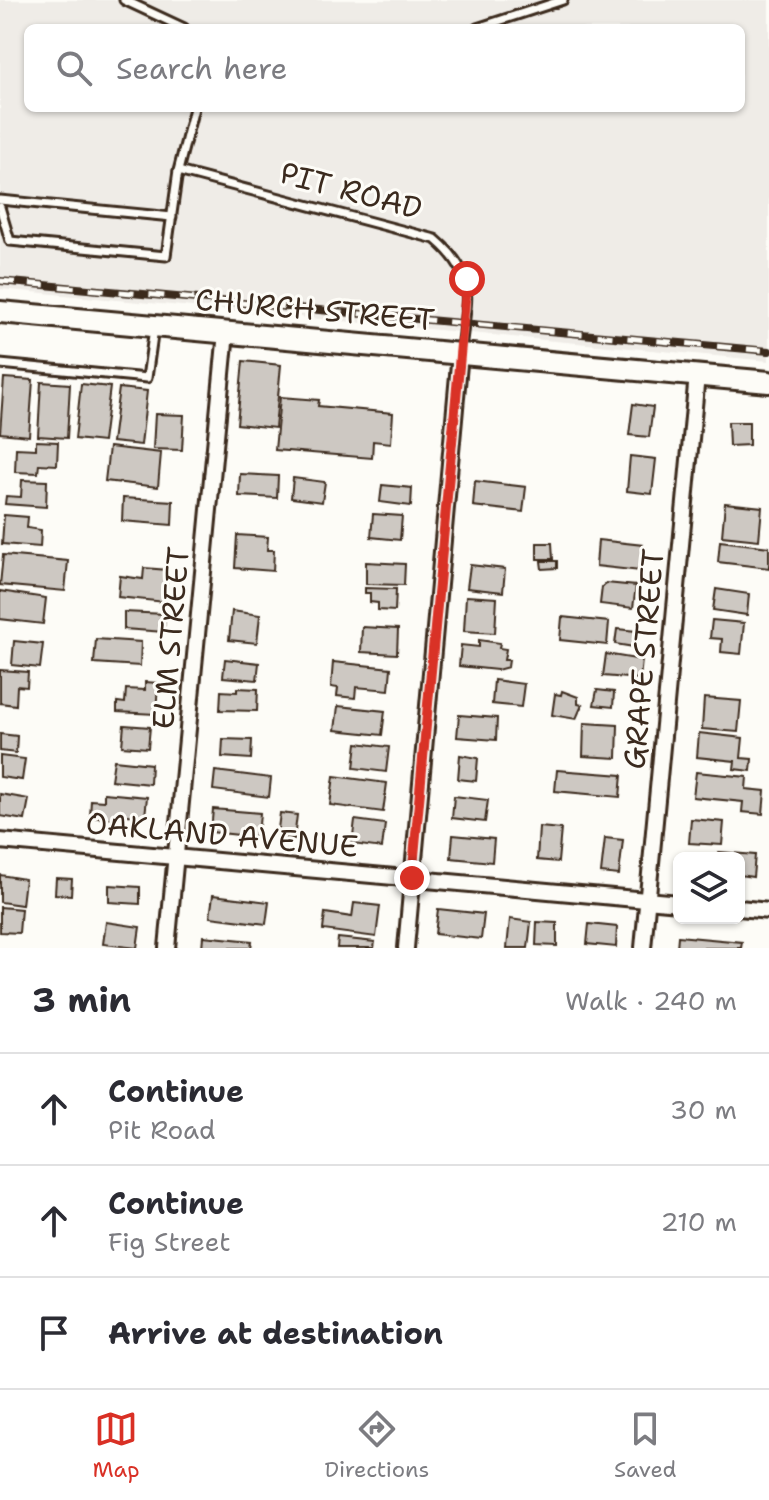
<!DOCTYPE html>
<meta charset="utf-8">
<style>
body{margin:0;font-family:"Shantell Sans",sans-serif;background:#f2f2f3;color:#2b2b33}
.controls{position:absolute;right:24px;bottom:24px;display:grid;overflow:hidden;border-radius:12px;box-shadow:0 2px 6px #0004}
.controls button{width:72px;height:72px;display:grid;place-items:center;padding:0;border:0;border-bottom:2px solid #e1e1e2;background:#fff;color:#2b2b33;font:40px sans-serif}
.stop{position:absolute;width:24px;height:24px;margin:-18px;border:6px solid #d93025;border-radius:50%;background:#fff}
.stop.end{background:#d93025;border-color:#fff;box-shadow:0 2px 8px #0008}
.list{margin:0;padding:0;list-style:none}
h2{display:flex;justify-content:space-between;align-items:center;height:104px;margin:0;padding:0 32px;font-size:34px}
h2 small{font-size:26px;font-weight:400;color:#7c7c81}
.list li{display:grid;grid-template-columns:52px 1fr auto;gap:24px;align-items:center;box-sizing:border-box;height:112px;padding:0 32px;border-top:2px solid #e1e1e2}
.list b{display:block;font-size:30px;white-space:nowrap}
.list p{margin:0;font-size:26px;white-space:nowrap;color:#7c7c81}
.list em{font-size:26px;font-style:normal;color:#7c7c81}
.icon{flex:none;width:44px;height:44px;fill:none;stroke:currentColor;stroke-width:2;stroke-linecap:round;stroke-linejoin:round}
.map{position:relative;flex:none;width:769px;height:948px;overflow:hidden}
.search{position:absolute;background:#fff;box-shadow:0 2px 6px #0004;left:24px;right:24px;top:24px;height:88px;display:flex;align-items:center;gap:20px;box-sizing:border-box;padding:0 28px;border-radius:12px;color:#7c7c81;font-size:30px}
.sheet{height:440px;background:#fff}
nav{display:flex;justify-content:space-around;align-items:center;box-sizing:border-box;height:112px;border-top:2px solid #e1e1e2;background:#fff;font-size:22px;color:#7c7c81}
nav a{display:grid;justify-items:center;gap:4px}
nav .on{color:#d93025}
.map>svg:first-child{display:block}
.built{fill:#efece7;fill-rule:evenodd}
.building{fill:#cdc8c2;stroke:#3b2a1e;stroke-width:2}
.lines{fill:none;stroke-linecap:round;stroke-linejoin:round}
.lane-casing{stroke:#3b2a1e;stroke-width:13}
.street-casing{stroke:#3b2a1e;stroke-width:20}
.secondary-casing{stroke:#3b2a1e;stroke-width:26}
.lane{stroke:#fdfcf7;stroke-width:7}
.street{stroke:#fdfcf7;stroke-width:14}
.secondary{stroke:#fdfcf7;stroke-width:20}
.rail-casing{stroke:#3b2a1e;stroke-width:8}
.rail{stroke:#fdfcf7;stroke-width:5;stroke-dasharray:15;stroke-linecap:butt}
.route{stroke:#d93025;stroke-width:10}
.labels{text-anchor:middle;stroke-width:6;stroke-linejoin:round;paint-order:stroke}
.street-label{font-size:30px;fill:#3b2a1e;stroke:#fdfcf7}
</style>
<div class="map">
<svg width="769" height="948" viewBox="0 0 769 948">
<rect width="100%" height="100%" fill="#fdfcf7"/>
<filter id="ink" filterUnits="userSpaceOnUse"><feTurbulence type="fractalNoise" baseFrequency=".0125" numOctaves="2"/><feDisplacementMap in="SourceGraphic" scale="16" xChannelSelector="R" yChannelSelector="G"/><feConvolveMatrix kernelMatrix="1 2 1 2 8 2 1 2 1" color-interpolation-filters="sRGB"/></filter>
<g filter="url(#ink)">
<path class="built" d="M0,0h769v361l-769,-72zM28,28h713v80h-713z"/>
<g class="building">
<path d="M243,361l38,4 -6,63 -38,-4z"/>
<path d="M4,378l29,2 -4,56 -29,-3z"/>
<path d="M41,382l29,2 -3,54 -29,-2z"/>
<path d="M81,384l29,3 -7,55 -28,-3z"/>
<path d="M119,388l28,3 -6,54 -29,-3z"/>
<path d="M280,397l39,3 -1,6 75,7 -2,30 -18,-2 -1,17 -97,-8z"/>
<path d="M633,404l20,3 -4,30 -20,-2z"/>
<path d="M155,414l29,1 -2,35 -29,-1z"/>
<path d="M728,422h21v23l-20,1z"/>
<path d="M36,441l22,1 -1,23 -18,-1 -1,9 -23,-1 1,-24 20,1z"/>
<path d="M109,447l52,6 -3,34 -53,-6z"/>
<path d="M630,456l26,3 -4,35 -25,-3z"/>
<path d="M240,474l38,2 -1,22 -38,-2z"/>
<path d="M293,478l32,4 -3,20 -31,-4z"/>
<path d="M22,480l25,1 -1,26 -41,-3 1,-8 15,1z"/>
<path d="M475,481l51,6 -3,25 -50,-6z"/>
<path d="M382,485l30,3 -1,18 -31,-4z"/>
<path d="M123,498l50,3 -1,24 -50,-4z"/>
<path d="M725,503l37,4 -3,33 -37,-4z"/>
<path d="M373,514l29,2 -2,24 -29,-3z"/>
<path d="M4,515l24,2 -1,11 14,2 -1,17 -38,-3z"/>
<path d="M237,535l31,2 -1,13h7l-1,21 -38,-3z"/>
<path d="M598,540l45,5 -3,26 -44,-5z"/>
<path d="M720,541l49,6v21l-51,-6z"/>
<path d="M537,543h15l1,16h-16z"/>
<path d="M3,555l65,6 -3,30 -65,-6z"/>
<path d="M541,561h16v7l-15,1z"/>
<path d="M366,562l39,2 -1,21 -38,-1z"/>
<path d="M470,565l35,4 -2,23 -36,-4z"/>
<path d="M144,568l24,2 -3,32 -47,-5 2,-21 23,3z"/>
<path d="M606,583l30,3 -3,22 -33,-4 2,-17z"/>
<path d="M365,588l31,1 -1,22 -17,-1v-7l-8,-1v-9h-5z"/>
<path d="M716,589l33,5 -2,21 -34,-5z"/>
<path d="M0,591l46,7 -3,26 -43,-5z"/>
<path d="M466,596l31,2 -2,35 -31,-2z"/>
<path d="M232,611l28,4 -3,28 -28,-3z"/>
<path d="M124,612l41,2 -1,18 -40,-3z"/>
<path d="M562,617l47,5 -2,23 -47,-5z"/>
<path d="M712,620l32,3 -3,31 -20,-2 1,-13 -12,-1z"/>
<path d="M362,627l36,2 -1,25 -36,-2z"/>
<path d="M617,629l19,2 -2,16 -19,-3z"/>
<path d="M96,639l45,3 -1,24 -46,-3z"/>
<path d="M479,640l21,3 -1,5 7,1 -2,11h5l-1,7 -11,3 -38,-4 2,-21 18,2z"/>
<path d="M14,641l29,3 -3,24 -28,-3z"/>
<path d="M606,654l36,6 -2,19 -37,-3z"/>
<path d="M225,659l34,4 -2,17 -34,-3z"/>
<path d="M333,662l58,6 -2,22 -33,-3 -1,11 -18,-2 1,-8 -7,-1z"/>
<path d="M0,670l28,2 -1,15 -10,-1 -1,19 -16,-2z"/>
<path d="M494,680l30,4 -3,23 -29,-3z"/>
<path d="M145,682l13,1 -2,31 -39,-2v-10l8,1 1,-14 19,1z"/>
<path d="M237,688l21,1 -1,22 -37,-1 1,-19 16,1z"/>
<path d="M597,690l17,2 -1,15 -19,-2z"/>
<path d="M562,691l16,6v7l4,1 -6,14 -24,-4 3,-21 6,1z"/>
<path d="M704,698l37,3 -3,31 -36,-3z"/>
<path d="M338,706l47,5 -3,24 -47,-5z"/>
<path d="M459,715l38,3 -1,22 -39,-3z"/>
<path d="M584,723l34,2 -1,33 -34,-2z"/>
<path d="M124,725l26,2 -2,21 -26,-2z"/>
<path d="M699,733l44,5 -2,20 11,1 -1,12 -17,-2 1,-8 -38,-4z"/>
<path d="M0,734l17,2 -1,17 -16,-2z"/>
<path d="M223,739l29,1 -1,19 -29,-2z"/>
<path d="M357,743l32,4 -3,25 -32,-4z"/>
<path d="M460,755l18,3 -2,23 -18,-2z"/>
<path d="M0,756l25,3 -3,21 -22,-3z"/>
<path d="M114,760l37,4 -1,20 -39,-4z"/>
<path d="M557,770l65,5 -2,22 -65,-6z"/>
<path d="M215,771l56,7 -2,19 -56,-7z"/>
<path d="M696,772l51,5 -1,12 19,2 -2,23 -21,-2 1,-10 -50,-5z"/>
<path d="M334,776l53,7 -4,29 -53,-7z"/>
<path d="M104,793l43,4 -2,19 -20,-1v5l-35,-3 1,-17 13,1z"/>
<path d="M0,794l29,5 -4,21 -25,-4z"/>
<path d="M454,796l34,4 -3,22 -33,-4z"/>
<path d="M213,809l47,4 -2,24 -47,-5z"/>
<path d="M280,813l17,2 -3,24 -17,-2z"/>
<path d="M691,819l33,3 -2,23 -33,-2z"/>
<path d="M355,820l30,4 -3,24 -30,-4z"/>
<path d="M539,827l22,2 -3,33 -21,-2z"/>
<path d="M453,835l41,4 -2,23 -41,-4z"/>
<path d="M605,838l18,2 -4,35 -18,-2z"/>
<path d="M719,852l36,3 -2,22 -14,-2v-17h-21z"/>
<path d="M0,875l25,4 -3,26 -22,-3z"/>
<path d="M56,878l16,1 -1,16 -16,-1z"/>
<path d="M109,885l31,2v17l-31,-2z"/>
<path d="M213,895l56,7 -3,22 -56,-7z"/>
<path d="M354,903l26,3 -4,31 -53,-7 2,-17 27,4z"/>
<path d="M0,907l21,2 -2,24 -19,-1z"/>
<path d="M438,909l46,5 -3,25 -46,-5z"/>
<path d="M510,919l21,3 -3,26h-21z"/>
<path d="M106,922l34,5 -3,21 -34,-4z"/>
<path d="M537,922l20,1v23l-21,-1z"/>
<path d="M589,924l28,3 -1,20 -29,-3z"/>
<path d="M203,936l49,5 -1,7h-49z"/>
<path d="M678,936l64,6 -1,6h-64z"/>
<path d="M338,938l37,4 -1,6h-37z"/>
</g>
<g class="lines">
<defs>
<g id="lane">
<path d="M124,0l60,28"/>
<path d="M477,28l86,-28"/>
<path d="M178,171l257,68c44,37 31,60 26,111"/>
<path d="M0,200l172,17"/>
<path d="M0,207l10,34 156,15 12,-85 16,-63"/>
<path d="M0,364l147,14 7,-50"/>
</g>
<g id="street">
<path d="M0,841l679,62"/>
<path d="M739,908l30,3"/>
<path d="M167,948l59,-616"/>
<path d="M406,948l54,-595"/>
<path d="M643,948l54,-573"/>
</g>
<path id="secondary" d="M0,312l769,70"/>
</defs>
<use href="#lane" class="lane-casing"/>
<use href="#street" class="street-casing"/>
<use href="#secondary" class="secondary-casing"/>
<use href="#lane" class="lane"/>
<use href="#street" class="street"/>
<use href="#secondary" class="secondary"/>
<defs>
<path id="rail" d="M0,281l769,70"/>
</defs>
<use href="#rail" class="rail-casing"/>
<use href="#rail" class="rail"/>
</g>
</g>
<g class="lines" filter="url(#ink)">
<path class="route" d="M412,878l55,-599"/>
</g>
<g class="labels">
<g class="street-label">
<text transform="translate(351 191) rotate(15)" y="10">PIT ROAD</text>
<text transform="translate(315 310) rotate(5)" y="10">CHURCH STREET</text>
<text transform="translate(171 638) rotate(-85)" y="10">ELM STREET</text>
<text transform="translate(644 659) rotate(-85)" y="10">GRAPE STREET</text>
<text transform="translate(222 835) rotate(5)" y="10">OAKLAND AVENUE</text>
</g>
</g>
</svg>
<div class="controls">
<button><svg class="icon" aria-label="layers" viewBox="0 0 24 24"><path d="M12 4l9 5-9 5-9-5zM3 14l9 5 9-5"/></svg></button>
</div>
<div class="stop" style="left:467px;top:279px"></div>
<div class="stop end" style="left:412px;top:878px"></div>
<div class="search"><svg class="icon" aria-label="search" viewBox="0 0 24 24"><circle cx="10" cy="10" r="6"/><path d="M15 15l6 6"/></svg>Search here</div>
</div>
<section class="sheet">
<h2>3 min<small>Walk · 240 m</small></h2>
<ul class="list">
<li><svg class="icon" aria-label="ahead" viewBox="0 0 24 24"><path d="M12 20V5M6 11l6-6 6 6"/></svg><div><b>Continue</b><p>Pit Road</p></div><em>30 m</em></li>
<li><svg class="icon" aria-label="ahead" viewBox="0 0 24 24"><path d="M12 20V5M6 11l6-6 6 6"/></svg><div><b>Continue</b><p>Fig Street</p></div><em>210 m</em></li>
<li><svg class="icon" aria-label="arrive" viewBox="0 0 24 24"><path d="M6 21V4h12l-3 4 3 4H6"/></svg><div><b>Arrive at destination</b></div></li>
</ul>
</section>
<nav>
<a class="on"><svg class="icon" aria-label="map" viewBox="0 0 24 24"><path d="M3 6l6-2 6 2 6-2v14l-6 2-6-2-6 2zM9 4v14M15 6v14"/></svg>Map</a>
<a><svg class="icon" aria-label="directions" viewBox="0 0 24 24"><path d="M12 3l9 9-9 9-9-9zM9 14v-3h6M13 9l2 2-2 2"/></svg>Directions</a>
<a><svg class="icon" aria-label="saved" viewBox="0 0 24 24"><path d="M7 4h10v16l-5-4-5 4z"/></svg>Saved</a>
</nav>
